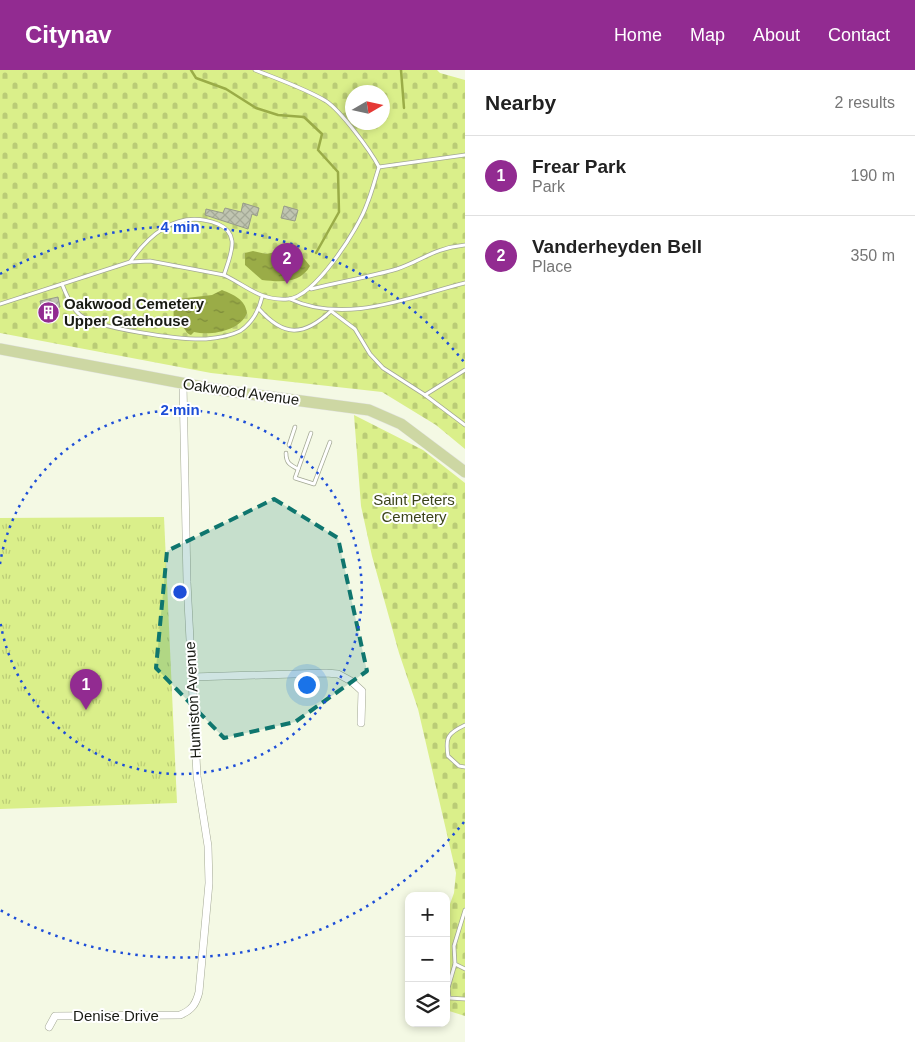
<!DOCTYPE html>
<meta charset="utf-8">
<style>
body{margin:0;font-family:Arial,sans-serif;background:#f2f2f2;color:#222}
.controls{position:absolute;right:15px;bottom:15px;display:grid;overflow:hidden;border-radius:10px;box-shadow:0 2px 8px #0003}
.controls button{width:45px;height:45px;display:grid;place-items:center;padding:0;border:0;border-bottom:1px solid #e0e0e0;background:#fff;color:#222;font:25px sans-serif}
.compass{position:absolute;left:345px;top:15px;width:45px;height:45px;border-radius:50%;background:#fff;box-shadow:0 2px 8px #0003;rotate:81deg}
.you{position:absolute;left:306px;top:614px;width:18px;height:18px;margin:-12px;border:4px solid #fff;border-radius:50%;background:#1a73e8;box-shadow:0 0 0 8px #1a73e833}
.badge{display:grid;place-items:center;width:32px;height:32px;border-radius:50%;background:#922b91;color:#fff;font-size:16px;font-weight:700}
.pin{position:absolute;translate:-50% -41px;filter:drop-shadow(0 1px 2px #0008)}
.pin::after{content:'';position:absolute;top:26px;width:18px;height:15px;background:inherit;clip-path:polygon(0 0,100% 0,50% 100%)}
.list{margin:0;padding:0;list-style:none}
h2{display:flex;justify-content:space-between;align-items:center;height:65px;margin:0;padding:0 20px;font-size:21px}
h2 small{font-size:16px;font-weight:400;color:#767676}
.list li{display:grid;grid-template-columns:32px 1fr auto;gap:15px;align-items:center;box-sizing:border-box;height:80px;padding:0 20px;border-top:1px solid #e0e0e0}
.list b{display:block;font-size:19px;white-space:nowrap}
.list p{margin:0;font-size:16px;white-space:nowrap;color:#767676}
.list em{font-size:16px;font-style:normal;color:#767676}
.icon{flex:none;width:28px;height:28px;fill:none;stroke:currentColor;stroke-width:2;stroke-linecap:round;stroke-linejoin:round}
.map{position:relative;flex:none;width:465px;height:972px;overflow:hidden}
header{display:flex;align-items:center;gap:30px;box-sizing:border-box;height:70px;padding:0 25px;background:#922b91;color:#fff}
header strong{font-size:24px}
nav{display:flex;gap:28px;margin-inline-start:auto;font-size:18px}
main{display:flex}
aside{flex:1;background:#fff}
.map>svg:first-child{display:block}
.grass{fill:url(#grass-tufts)}
.cemetery{fill:url(#cemetery-stones);fill-rule:evenodd}
.water{fill:url(#water-ripples)}
.lines{fill:none;stroke-linecap:round;stroke-linejoin:round}
.stream{stroke:#9aac47;stroke-width:2.5}
.building{fill:url(#building-cross-hatch);stroke:#979c88}
.lane-casing{stroke:#a3a894;stroke-width:4.5}
.street-casing{stroke:#a3a894;stroke-width:8}
.primary-casing{stroke:#e3e4e3;stroke-width:12}
.lane{stroke:#fff;stroke-width:3}
.street{stroke:#fff;stroke-width:7}
.primary{stroke:#cdd7a3;stroke-width:11}
.marked{fill:#0f766e;fill-opacity:0.2;stroke:#0f766e;stroke-width:4;stroke-dasharray:10 6;stroke-linejoin:round}
.ring{fill:none;stroke:#1d4ed8;stroke-width:2.5;stroke-dasharray:2.5 5}
.labels{text-anchor:middle;stroke-width:4;stroke-linejoin:round;paint-order:stroke}
.poi-label{font-size:15px;font-weight:bold;fill:#181a13;stroke:#fff;text-anchor:start}
.street-label{font-size:15px;fill:#181a13;stroke:#fff}
.park-label{font-size:15px;fill:#3b4319;stroke:#fff}
.centre{fill:#1d4ed8;stroke:#fff;stroke-width:2.5}
.ring-label{font-size:15px;text-anchor:middle;font-weight:bold;fill:#1d4ed8;stroke:#fff;stroke-width:4;stroke-linejoin:round;paint-order:stroke}
</style>
<header>
<strong>Citynav</strong>
<nav><a>Home</a><a>Map</a><a>About</a><a>Contact</a></nav>
</header>
<main>
<div class="map">
<svg width="465" height="972" viewBox="0 0 465 972">
<defs>
<pattern id="grass-tufts" width="24" height="20" patternUnits="userSpaceOnUse" patternTransform="scale(1.25)"><rect width="24" height="20" fill="#daef8a"/><path d="M3 7l-1-3M5 7V3M7 7l1-3M15 17l-1-3M17 17v-4M19 17l1-3" fill="none" stroke="#bacc76"/></pattern>
<pattern id="cemetery-stones" width="16" height="16" patternUnits="userSpaceOnUse" patternTransform="scale(1.25)"><rect width="16" height="16" fill="#daef8a"/><path d="M2 7V4a2 2 0 0 1 4 0v3zM10 15v-3a2 2 0 0 1 4 0v3z" fill="#bacc76"/></pattern>
<pattern id="water-ripples" width="26" height="14" patternUnits="userSpaceOnUse" patternTransform="scale(1.25)"><rect width="26" height="14" fill="#9aac47"/><path d="M2 4q2-2 4 0t4 0M15 11q2-2 4 0t4 0" fill="none" stroke="#7d8b3a"/></pattern>
<pattern id="building-cross-hatch" width="8" height="8" patternUnits="userSpaceOnUse" patternTransform="scale(1.25)"><rect width="8" height="8" fill="#c0c5b1"/><path d="M0 0l8 8M0 8l8-8" fill="none" stroke="#a4a997"/></pattern>
</defs>
<rect width="100%" height="100%" fill="#f4f9e4"/>
<path class="grass" d="M164,447l13,286 -177,6v-291z"/>
<g class="cemetery">
<path d="M0,0h437l3,3 25,7v369l-29,-24 -54,-33 -171,-19 -211,-40zM352,22h30v30h-30z"/>
<path d="M354,345l69,35 42,33v533l-19,-6v-95l8,-22 2,-20 -38,-164 -19,-56 -27,-97 -11,-50z"/>
</g>
<g class="water">
<path d="M290,179l8,2 12,15c-10,18 -30,16 -48,14l-17,-15v-12l8,-2 13,3z"/>
<path d="M222,220c12,5 23,9 25,23 -7,18 -36,23 -53,19l-3,3c-6,-2 -4,-5 -9,-8 -11,-7 -10,-16 -4,-28l34,-4z"/>
</g>
<g class="lines">
<g class="stream">
<path d="M191,0l5,8 30,11 30,19 22,7 26,2 18,17 -4,16 20,22 1,40 -23,41"/>
<path d="M401,0l3,38"/>
</g>
</g>
<g class="building">
<path d="M243,133l16,5 -2,8 -5,-2 -4,15 -43,-14 1,-6 17,4 2,-5 16,4z"/>
<path d="M284,136l14,4 -3,11 -14,-3z"/>
<path d="M58,227l2,10 -7,1 2,10 -11,2 -4,-19z"/>
</g>
<g class="lines">
<defs>
<g id="lane">
<path d="M379,97l86,-12"/>
<path d="M130,192l20,-1 74,14"/>
<path d="M62,214c4,10 9,23 17,30 16,15 104,26 127,25 11,-1 24,-3 34,-8 12,-8 19,-21 22,-34"/>
<path d="M311,219c28,-7 58,-12 86,-20 26,-9 37,-21 68,-24"/>
<path d="M290,229c56,26 119,-2 175,-16"/>
<path d="M0,234l130,-42c21,-30 50,-53 88,-38 7,3 13,9 14,17 1,11 -5,24 -8,34 23,11 36,26 64,24 27,-2 71,-71 79,-95 5,-12 8,-25 12,-37 -9,-17 -38,-56 -53,-66 -20,-12 -48,-22 -71,-31"/>
<path d="M259,239c25,28 44,28 72,2l24,18 15,25 13,14 42,27 40,30"/>
<path d="M425,325l40,-25"/>
<path d="M311,363l-16,45 19,6 16,-42"/>
<path d="M289,375l6,-18"/>
<path d="M286,383c0,10 4,12 12,16"/>
<path d="M465,655c-17,8 -20,12 -17,31l11,10 6,1"/>
<path d="M465,840l-11,36 1,18 10,5"/>
<path d="M455,894l-7,24 1,10 16,1"/>
</g>
<g id="street">
<path d="M192,607l134,-4 12,1 13,7 11,10 -1,32"/>
<path d="M49,957l6,-11 125,-1c12,-5 16,-11 19,-23l10,-109 -1,-37 -11,-70 -10,-194 -4,-198"/>
</g>
<path id="primary" d="M0,279l219,41 150,20 32,14 64,48"/>
</defs>
<use href="#lane" class="lane-casing"/>
<use href="#street" class="street-casing"/>
<use href="#primary" class="primary-casing"/>
<use href="#lane" class="lane"/>
<use href="#street" class="street"/>
<use href="#primary" class="primary"/>
</g>
<path class="marked" d="M274,429l64,39 29,133 -72,51 -71,16 -68,-70 11,-117z"/>
<g class="ring">
<path d="M0 494A182 182 0 1 1 0 550"/>
<path d="M464 752A365 365 0 0 1 0 840M0 204A365 365 0 0 1 464 292"/>
</g>
<defs>
<symbol id="building-disc" viewBox="-11 -11 22 22"><circle r="9.5" fill="#922b91" stroke="#fff"/><path d="M-4-6H4V6H1V3H-1V6H-4ZM-2.5-4.3h1.7v1.8h-1.7ZM.8-4.3h1.7v1.8H.8ZM-2.5-1h1.7V.8h-1.7ZM.8-1h1.7V.8H.8Z" fill="#fff"/></symbol>
</defs>
<g fill-rule="evenodd">
<use href="#building-disc" x="36" y="230" width="25" height="25"/>
</g>
<g class="labels">
<g class="poi-label">
<text x="64" y="239">Oakwood Cemetery<tspan x="64" dy="17">Upper Gatehouse</tspan></text>
</g>
<g class="street-label">
<text transform="translate(241 322) rotate(8)" y="5">Oakwood Avenue</text>
<text transform="translate(193 630) rotate(-93)" y="5">Humiston Avenue</text>
<text x="116" y="951">Denise Drive</text>
</g>
<g class="park-label">
<text x="414" y="435">Saint Peters<tspan x="414" dy="17">Cemetery</tspan></text>
</g>
</g>
<circle cx="180" cy="522" r="8" class="centre"/>
<g class="ring-label">
<text x="180" y="162">4 min</text>
<text x="180" y="345">2 min</text>
</g>
</svg>
<div class="controls">
<button>+</button>
<button>−</button>
<button><svg class="icon" aria-label="layers" viewBox="0 0 24 24"><path d="M12 4l9 5-9 5-9-5zM3 14l9 5 9-5"/></svg></button>
</div>
<svg class="compass" viewBox="-18 -18 36 36"><path d="M0-13l5 13h-10z" fill="#e53935"/><path d="M0 13l5-13h-10z" fill="#767676"/></svg>
<div class="you"></div>
<div class="pin badge" style="left:86px;top:640px">1</div>
<div class="pin badge" style="left:287px;top:214px">2</div>
</div>
<aside>
<h2>Nearby<small>2 results</small></h2>
<ul class="list">
<li><span class="badge">1</span><div><b>Frear Park</b><p>Park</p></div><em>190 m</em></li>
<li><span class="badge">2</span><div><b>Vanderheyden Bell</b><p>Place</p></div><em>350 m</em></li>
</ul>
</aside>
</main>
